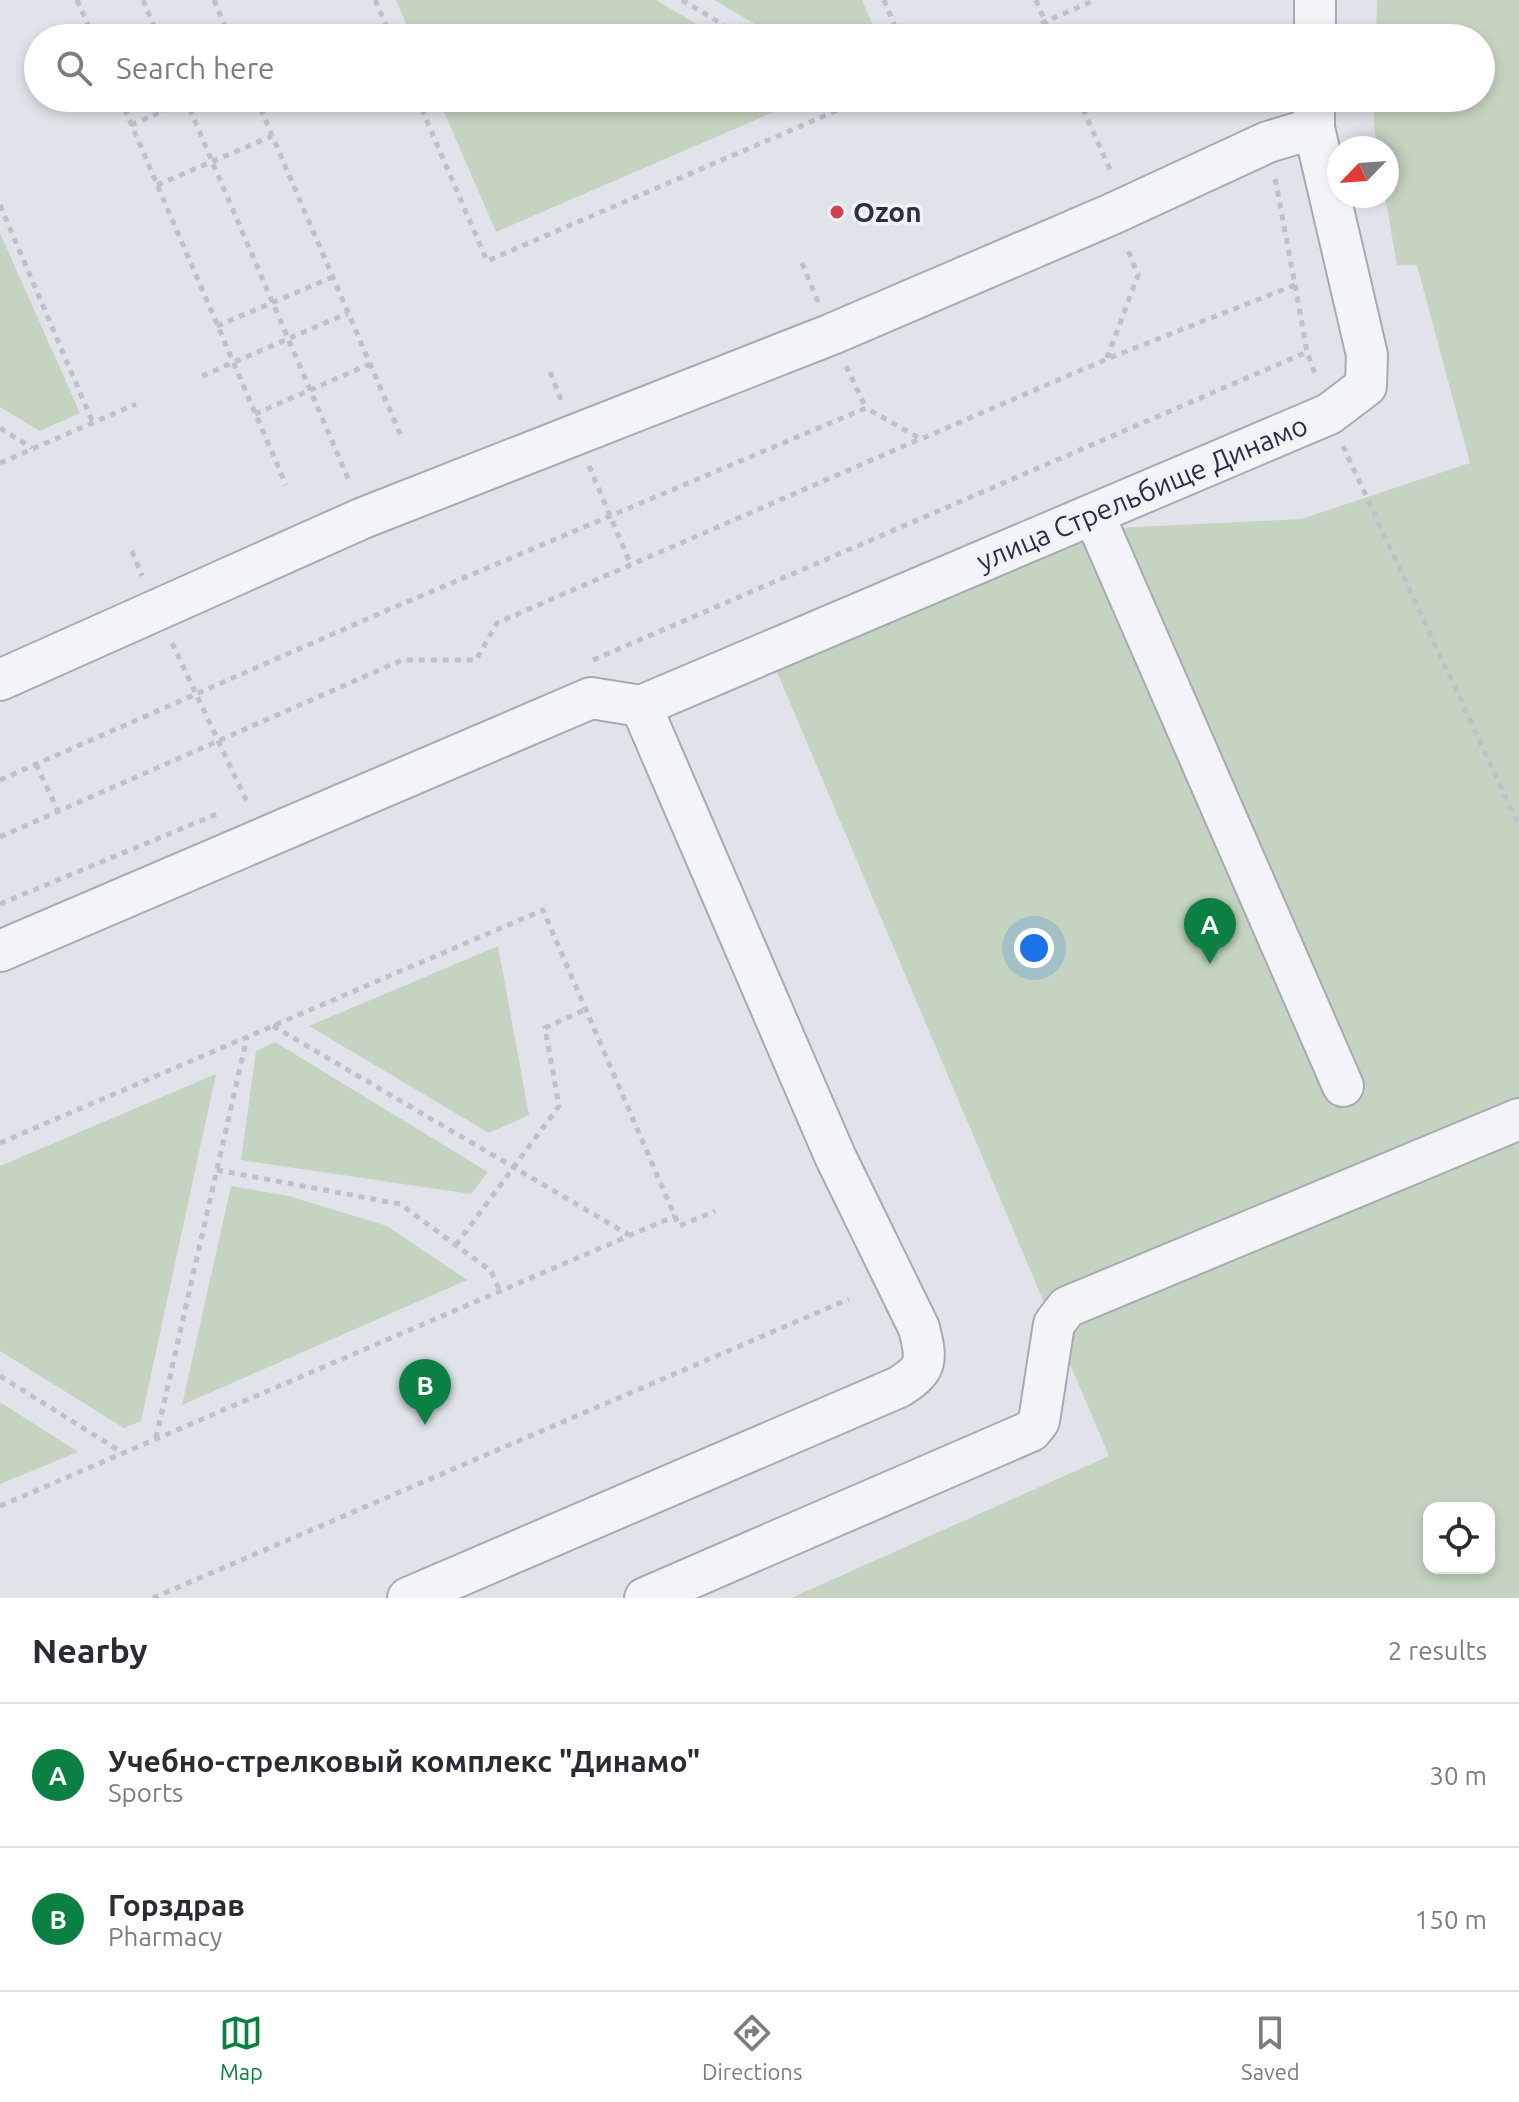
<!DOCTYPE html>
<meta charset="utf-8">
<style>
body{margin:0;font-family:Ubuntu,sans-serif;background:#f7f7f7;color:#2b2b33}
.controls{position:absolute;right:24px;bottom:24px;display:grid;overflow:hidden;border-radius:16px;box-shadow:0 4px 12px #0003}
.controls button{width:72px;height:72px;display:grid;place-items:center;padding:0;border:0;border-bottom:2px solid #e1e1e2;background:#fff;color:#2b2b33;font:40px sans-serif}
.compass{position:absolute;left:1327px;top:136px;width:72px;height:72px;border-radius:50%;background:#fff;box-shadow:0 4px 12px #0003;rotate:245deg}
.you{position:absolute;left:1034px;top:948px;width:28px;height:28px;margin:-20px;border:6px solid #fff;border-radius:50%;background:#1a73e8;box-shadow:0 0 0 12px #1a73e833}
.badge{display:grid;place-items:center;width:52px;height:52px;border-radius:50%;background:#0b8043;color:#fff;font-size:26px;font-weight:700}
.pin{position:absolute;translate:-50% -66px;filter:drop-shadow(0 2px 4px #0008)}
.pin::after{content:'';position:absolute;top:42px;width:28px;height:24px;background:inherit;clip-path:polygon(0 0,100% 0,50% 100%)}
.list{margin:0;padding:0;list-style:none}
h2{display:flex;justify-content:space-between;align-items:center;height:104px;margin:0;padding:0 32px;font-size:34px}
h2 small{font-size:26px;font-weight:400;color:#7c7c81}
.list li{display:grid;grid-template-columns:52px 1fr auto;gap:24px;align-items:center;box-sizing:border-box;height:144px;padding:0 32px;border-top:2px solid #e1e1e2}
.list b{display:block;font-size:30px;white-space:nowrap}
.list p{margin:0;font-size:26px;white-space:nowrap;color:#7c7c81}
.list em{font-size:26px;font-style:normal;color:#7c7c81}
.icon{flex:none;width:44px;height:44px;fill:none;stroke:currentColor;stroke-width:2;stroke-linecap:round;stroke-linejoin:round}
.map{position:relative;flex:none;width:1519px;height:1598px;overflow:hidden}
.search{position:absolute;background:#fff;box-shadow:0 4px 12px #0003;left:24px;right:24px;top:24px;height:88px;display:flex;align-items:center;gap:20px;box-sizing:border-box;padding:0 28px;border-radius:44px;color:#7c7c81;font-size:30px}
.sheet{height:392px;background:#fff}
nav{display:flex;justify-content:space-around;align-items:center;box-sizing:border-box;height:112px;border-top:2px solid #e1e1e2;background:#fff;font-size:22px;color:#7c7c81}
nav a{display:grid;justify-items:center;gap:4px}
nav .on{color:#0b8043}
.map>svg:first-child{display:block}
.green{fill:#c5d4c1;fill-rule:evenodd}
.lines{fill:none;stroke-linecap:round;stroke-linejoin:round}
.minor-casing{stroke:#a5aab3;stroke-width:44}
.path{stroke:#bec1c8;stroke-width:5;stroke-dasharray:6 6;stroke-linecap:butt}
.minor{stroke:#f3f4f7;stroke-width:40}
.poi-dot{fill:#d34151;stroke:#eff2f7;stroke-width:3}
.labels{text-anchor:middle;stroke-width:7;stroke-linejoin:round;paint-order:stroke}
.poi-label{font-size:28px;font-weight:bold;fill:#283041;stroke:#eff2f7;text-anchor:start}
.street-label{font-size:28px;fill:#283041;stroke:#eff2f7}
</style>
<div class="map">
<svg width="1519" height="1598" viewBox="0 0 1519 1598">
<rect width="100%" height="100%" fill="#e0e3e9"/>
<g class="green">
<path d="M396,0h260l64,38h-308z"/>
<path d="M714,0h148l16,38h-99z"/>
<path d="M1377,0h142v1598h-728l318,-142 -343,-810 264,-114 271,-13 169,-56 -53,-198h-20l-12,-69 2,-48h-10l-3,-22v-28h107v-60h-105zM1429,1508h60v60h-60z"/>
<path d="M438,98h368l-310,134z"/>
<path d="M0,233l80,180 -40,18 -40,-24z"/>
<path d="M498,946l31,169 -40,18 -180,-107z"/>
<path d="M275,1042l213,130 -17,22 -230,-34 15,-109z"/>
<path d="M216,1074l-75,347 -17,7 -124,-77v-185z"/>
<path d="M231,1186l58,10 98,30 80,54 -285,125z"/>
<path d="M0,1402l78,50 -78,32z"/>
</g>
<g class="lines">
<defs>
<g id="minor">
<path d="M1315,38v-38"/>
<path d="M1094,515l249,571"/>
<path d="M0,680l363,-162 469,-184 280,-120 156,-72 46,-14"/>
<path d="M641,706l688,-292 37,-28 1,-31 -53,-227v-30"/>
<path d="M0,951l591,-253 50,8"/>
<path d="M408,1598l491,-211c29,-18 28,-27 20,-59l-84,-172 -194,-450"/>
<path d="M645,1598l386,-167 8,-10 15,-97 13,-17 452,-188"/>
</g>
</defs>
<use href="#minor" class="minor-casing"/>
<g class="path">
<path d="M77,0l17,38"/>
<path d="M143,0l16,38"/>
<path d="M214,0l16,38"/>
<path d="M375,0l17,38"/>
<path d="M682,0l63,38"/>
<path d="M884,0l16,38"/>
<path d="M1036,0l16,38"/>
<path d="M1019,33l76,-33"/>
<path d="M120,98l166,387"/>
<path d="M185,98l165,385"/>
<path d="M256,98l145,338"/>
<path d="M417,98l70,163 379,-163"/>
<path d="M1078,98l34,76"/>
<path d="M131,125l62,-27"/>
<path d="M157,185l115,-49"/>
<path d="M0,205l93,218"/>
<path d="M802,263l16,39"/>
<path d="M1295,285l12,67 9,25"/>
<path d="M217,326l116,-49"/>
<path d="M1107,358l31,-83 -11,-27"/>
<path d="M846,366l20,42"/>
<path d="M550,372l12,30"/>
<path d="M202,376l146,-63"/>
<path d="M255,414l115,-50"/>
<path d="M0,428l32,20"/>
<path d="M1343,446l176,380"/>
<path d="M0,463l136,-59"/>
<path d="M589,466l42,99"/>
<path d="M132,551l10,25"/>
<path d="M172,643l76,161"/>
<path d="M593,660l714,-308"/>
<path d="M36,764l22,47"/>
<path d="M0,780l390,-171 476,-201 55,31 186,-80 188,-74 -20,-107"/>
<path d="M0,837l402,-177h74l21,-37 423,-184"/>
<path d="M0,904l217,-90"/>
<path d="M273,1026l356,209"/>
<path d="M0,1143l543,-233 136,316 36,-15"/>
<path d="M217,1170l183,34 91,67 9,20"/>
<path d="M456,1245l103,-139 -14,-78 41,-19"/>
<path d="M0,1376l123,77"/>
<path d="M156,1438l91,-401"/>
<path d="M0,1506l675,-290"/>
<path d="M153,1598l696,-299"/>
</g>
<use href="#minor" class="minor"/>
</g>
<circle class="poi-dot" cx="837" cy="212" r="8"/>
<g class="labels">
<g class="poi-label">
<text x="853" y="222">Ozon</text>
</g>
<g class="street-label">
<text transform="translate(1142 493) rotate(-23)" y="10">улица Стрельбище Динамо</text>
</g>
</g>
</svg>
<div class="controls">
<button><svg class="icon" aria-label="locate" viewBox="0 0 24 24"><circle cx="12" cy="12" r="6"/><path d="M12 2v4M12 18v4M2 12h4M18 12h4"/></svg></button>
</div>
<svg class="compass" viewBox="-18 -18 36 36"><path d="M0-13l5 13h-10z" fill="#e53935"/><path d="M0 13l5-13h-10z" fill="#7c7c81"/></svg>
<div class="you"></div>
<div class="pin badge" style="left:1210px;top:964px">A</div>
<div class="pin badge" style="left:425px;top:1425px">B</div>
<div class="search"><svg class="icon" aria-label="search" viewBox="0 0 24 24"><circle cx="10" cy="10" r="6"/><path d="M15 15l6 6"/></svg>Search here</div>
</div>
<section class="sheet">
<h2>Nearby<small>2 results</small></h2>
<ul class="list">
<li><span class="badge">A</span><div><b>Учебно-стрелковый комплекс &quot;Динамо&quot;</b><p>Sports</p></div><em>30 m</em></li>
<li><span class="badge">B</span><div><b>Горздрав</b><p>Pharmacy</p></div><em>150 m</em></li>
</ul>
</section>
<nav>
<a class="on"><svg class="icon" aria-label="map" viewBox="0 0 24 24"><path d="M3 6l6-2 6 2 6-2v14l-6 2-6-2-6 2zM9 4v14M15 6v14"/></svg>Map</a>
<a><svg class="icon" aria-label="directions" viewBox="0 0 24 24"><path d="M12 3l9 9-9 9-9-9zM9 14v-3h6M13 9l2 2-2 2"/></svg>Directions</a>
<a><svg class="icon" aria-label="saved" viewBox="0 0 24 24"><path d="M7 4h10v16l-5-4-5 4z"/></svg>Saved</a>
</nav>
